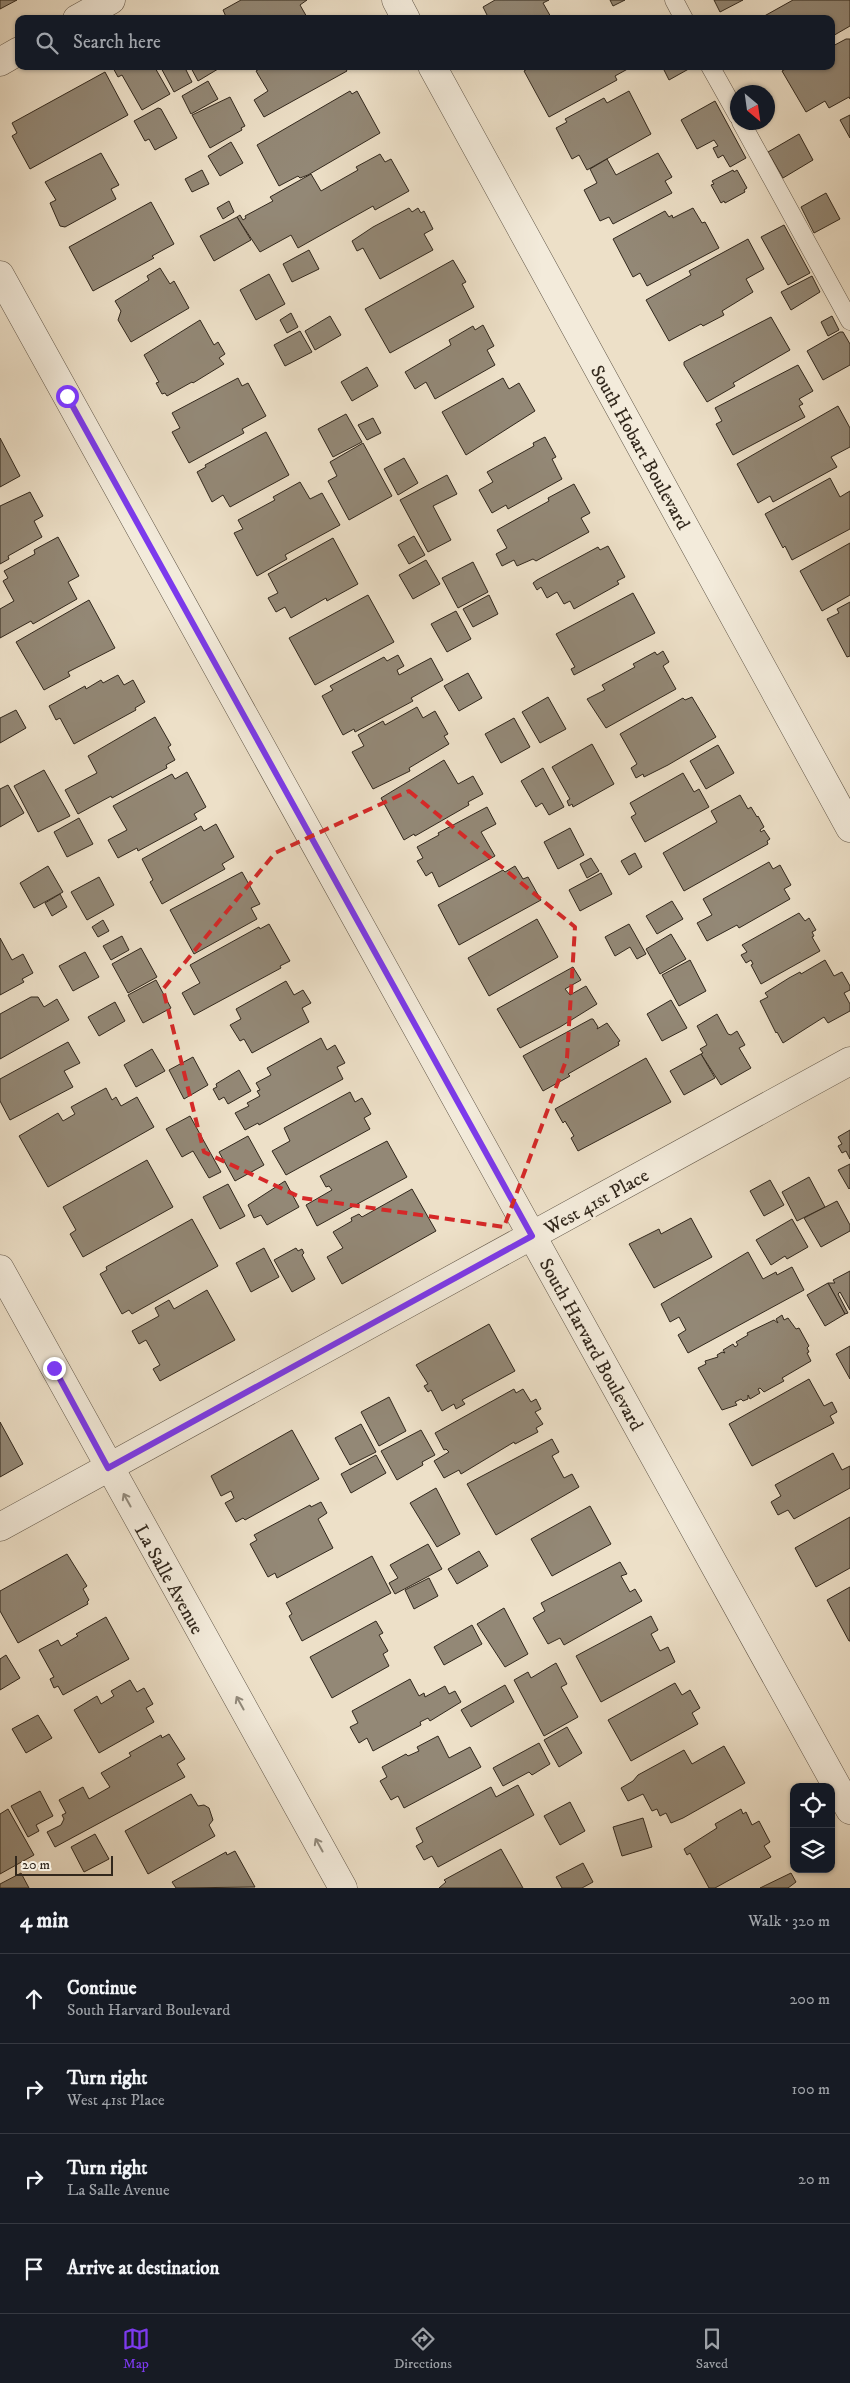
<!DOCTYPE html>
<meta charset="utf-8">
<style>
body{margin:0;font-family:"IM FELL DW Pica",serif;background:#242831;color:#f1f3f6}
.controls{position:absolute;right:15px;bottom:15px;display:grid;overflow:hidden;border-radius:10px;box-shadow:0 1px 4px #0004}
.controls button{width:45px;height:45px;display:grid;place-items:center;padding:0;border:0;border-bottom:1px solid #363941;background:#171b24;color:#f1f3f6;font:25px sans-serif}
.compass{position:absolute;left:730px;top:85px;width:45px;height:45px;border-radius:50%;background:#171b24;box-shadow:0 1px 4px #0004;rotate:151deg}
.scale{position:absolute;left:15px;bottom:12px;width:98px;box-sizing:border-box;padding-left:5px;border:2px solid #32281d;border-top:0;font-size:14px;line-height:18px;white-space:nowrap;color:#32281d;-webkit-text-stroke:4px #f3ebdb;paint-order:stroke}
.stop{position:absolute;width:15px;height:15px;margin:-11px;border:4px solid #7c3aed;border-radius:50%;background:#fff}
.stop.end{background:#7c3aed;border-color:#fff;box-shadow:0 1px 5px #0008}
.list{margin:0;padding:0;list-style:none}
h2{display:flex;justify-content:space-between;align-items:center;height:65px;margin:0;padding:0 20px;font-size:21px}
h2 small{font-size:16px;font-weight:400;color:#9ea1a6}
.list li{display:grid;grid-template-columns:32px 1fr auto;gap:15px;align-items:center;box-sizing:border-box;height:90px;padding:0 20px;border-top:1px solid #363941}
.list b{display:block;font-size:19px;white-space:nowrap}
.list p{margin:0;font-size:16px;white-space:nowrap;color:#9ea1a6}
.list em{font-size:16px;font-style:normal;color:#9ea1a6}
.icon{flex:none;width:28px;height:28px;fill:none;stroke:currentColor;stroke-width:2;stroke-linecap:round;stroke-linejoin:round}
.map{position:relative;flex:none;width:850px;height:1888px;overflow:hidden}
.search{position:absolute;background:#171b24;box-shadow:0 1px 4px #0004;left:15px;right:15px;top:15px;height:55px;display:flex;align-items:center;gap:12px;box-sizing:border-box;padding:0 18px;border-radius:10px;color:#9ea1a6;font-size:19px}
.sheet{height:425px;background:#171b24}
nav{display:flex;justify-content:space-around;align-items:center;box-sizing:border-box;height:70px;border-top:1px solid #363941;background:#171b24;font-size:14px;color:#9ea1a6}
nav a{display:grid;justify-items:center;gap:2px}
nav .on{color:#7c3aed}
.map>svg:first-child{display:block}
.building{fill:#938876;stroke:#32281d}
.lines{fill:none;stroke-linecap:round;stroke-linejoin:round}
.lane-casing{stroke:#615648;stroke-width:19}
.street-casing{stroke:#615648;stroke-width:29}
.lane{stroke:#f3ebdb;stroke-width:18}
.street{stroke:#f3ebdb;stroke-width:28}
.oneway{stroke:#928a7c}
.route{stroke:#7c3aed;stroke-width:6}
.marked{fill:none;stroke:#d62828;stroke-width:4;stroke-dasharray:10 6;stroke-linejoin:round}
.labels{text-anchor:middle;stroke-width:5;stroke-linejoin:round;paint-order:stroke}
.street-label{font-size:19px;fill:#32281d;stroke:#f3ebdb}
</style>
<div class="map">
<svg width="850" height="1888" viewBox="0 0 850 1888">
<rect width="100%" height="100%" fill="#ede0c8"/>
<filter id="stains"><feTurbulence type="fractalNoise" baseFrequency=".004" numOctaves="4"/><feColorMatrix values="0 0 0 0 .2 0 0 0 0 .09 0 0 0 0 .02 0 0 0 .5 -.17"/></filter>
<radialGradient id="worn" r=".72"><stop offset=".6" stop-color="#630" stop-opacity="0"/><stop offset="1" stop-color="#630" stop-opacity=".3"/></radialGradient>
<g class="building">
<path d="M0,0h17l-17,9z"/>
<path d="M241,0h66l-7,5 8,14h-81l-4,-9z"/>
<path d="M495,0h54l-6,3 9,16h-63l-6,-12z"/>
<path d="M610,0h15l-12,6z"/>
<path d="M714,0h29l-23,12z"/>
<path d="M793,0h57v26l-19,11v-18h-72z"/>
<path d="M846,39h4v60l-1,-2 -20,11 -4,-7 -19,11 -24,-41 9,-5h40v-19z"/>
<path d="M112,66h42l16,28 -28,16 -20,-35 -4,2z"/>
<path d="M160,66h24l8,16 -18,10z"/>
<path d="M190,66h33l-25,15z"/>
<path d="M264,66h80l3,5 -83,46 -10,-17 14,-9 -12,-20z"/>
<path d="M532,66h101l-18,10 2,4 -68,37 -25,-46z"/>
<path d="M662,66h32l-25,14z"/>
<path d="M105,72l23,43 -98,54 -18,-33 5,-3 -5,-10z"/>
<path d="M208,81l10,18 -27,15 -9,-18z"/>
<path d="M350,91l2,3 5,-3 23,42 -72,42 -8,3 -2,-2 -19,10 -22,-41z"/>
<path d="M629,91l22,43 -64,36 -8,-15 -7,4 -16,-31 11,-6 -2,-3 39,-21 3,5z"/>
<path d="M230,97l15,29 -4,2 1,2 -32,18 -18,-33z"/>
<path d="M715,101l31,57 -16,9 -7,-12 -5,3 -5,-10 5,-2 -4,-6 -17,9 -16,-29z"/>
<path d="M158,108l3,1 16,29 -22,12 -6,-11 -4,2 -11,-20z"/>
<path d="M850,115v23l-10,-18z"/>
<path d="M799,134l14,26 -30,18 -15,-26z"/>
<path d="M231,142l12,21 -23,13 -12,-20z"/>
<path d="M101,153l18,32 -8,4 5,10 -51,28 -5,-1 -10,-23 6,-3 -11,-18z"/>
<path d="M658,153l14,24 -7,4 7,12 -59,31 -4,-7 -9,4 -16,-31 13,-7 -7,-14 17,-10 9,16z"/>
<path d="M380,154l5,8 6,-3 18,32 -34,19 -2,-4 -75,42 -7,-13 -31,17 -23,-35 3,-2 3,5 3,-2 -1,-2 28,-15 -3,-4 41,-23 10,17 37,-21 -2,-3z"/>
<path d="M202,170l7,14 -17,8 -7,-13z"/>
<path d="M733,170l1,2 3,-2 10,18 -3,2 1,2 -20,11 -1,-2 -3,2 -10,-18 3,-1 -2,-3z"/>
<path d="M826,193l14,26 -26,14 -13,-26z"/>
<path d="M229,201l5,11 -11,7 -6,-11z"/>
<path d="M151,202l23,42 -22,12 2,2 -61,33 -24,-44z"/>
<path d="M409,208l3,4 6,-4 3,5 3,-2 9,18 -9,5 9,16 -53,29 -17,-31 -6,3 -5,-10 21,-14z"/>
<path d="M693,208l9,15 3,-1 14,26 -72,38 -7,-13 -7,4 -20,-38 52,-28 4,6 3,-2 1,3z"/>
<path d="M237,217l14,23 -37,21 -14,-25z"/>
<path d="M784,225l26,48 -22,12 -27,-48z"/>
<path d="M748,239l16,30 -18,10 7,13 -31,19 2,4 -21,11 -2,-2 -32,17 -23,-41 45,-25 -2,-4z"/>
<path d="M309,250l10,19 -27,13 -9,-18z"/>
<path d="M453,260l13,22 -4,2 12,23 -84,46 -25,-44z"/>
<path d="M160,268l10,16 4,-3 15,27 -58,34 -13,-22 3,-9 -6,-10 34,-21 -2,-4z"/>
<path d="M269,274l16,30 -29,16 -16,-30z"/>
<path d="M812,276l8,16 -29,18 -10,-18z"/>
<path d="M291,313l7,14 -11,6 -7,-13z"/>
<path d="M330,316l11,19 -26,15 -10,-19z"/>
<path d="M832,316l7,14 -11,6 -7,-14z"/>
<path d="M771,317l19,33 -57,33 2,3 -28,16 -23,-37v-3z"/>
<path d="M200,320l14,25 4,-3 7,12 -6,4 5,6 -31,19 -1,-1 -25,14 -2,-3 -3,1 -6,-11 3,-1 -15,-27z"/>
<path d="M483,325l11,21 -7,4 8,15 -60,34 -9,-17 -11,7 -10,-17 46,-27 -2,-5 24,-14 2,4z"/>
<path d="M300,331l12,21 -27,14 -11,-21z"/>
<path d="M840,332h3l7,12v21l-27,15 -16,-29z"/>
<path d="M798,365l15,26 -14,8 4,5 -4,2 6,11 -72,38 -17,-31 6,-3 -7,-13z"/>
<path d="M367,367l11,19 -26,15 -11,-19z"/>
<path d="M238,378l4,8 6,-3 18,33 -24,13 2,4 -55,30 -17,-31 8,-4 -8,-15z"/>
<path d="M503,378l6,11 10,-6 16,28 -69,44 -24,-43z"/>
<path d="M838,406l12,22v19l-19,10 6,10 -64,35 -3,-6 -12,7 -21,-39z"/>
<path d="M346,414l16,28 -29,15 -15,-28z"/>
<path d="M373,418l8,15 -14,7 -9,-15z"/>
<path d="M266,432l23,43 -59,32 -7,-12 -11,7 -15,-30 9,-5 -1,-2z"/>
<path d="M545,437l11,20 -4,2 10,20 -54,30 -2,-4 -14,8 -13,-23 14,-8 -6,-10 47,-26 -1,-3z"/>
<path d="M0,438l20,38 -20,11z"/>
<path d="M363,443l29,53 -43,24 -21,-39 9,-5 -7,-14z"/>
<path d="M404,458l14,25 -20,12 -14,-26z"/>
<path d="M447,475l10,19 -24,12 18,34 -23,12 -28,-52z"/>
<path d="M830,478l10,19 10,-6v38l-58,31 -7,-14 -2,2 -18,-34z"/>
<path d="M300,482l10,17 12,-6 18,32 -55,30 2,4 -30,17 -23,-43 9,-4 -5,-9 37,-20 -2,-3z"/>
<path d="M574,484l16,29 -9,5 8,14 -53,29 -3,-2 -16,7 -3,-6 -12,6 -6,-12 11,-6 -10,-18 52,-29 -1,-3z"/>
<path d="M30,492l13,24 -9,5 8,16 -34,19 1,3 -9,5v-58z"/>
<path d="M414,536l11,19 -16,9 -11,-19z"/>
<path d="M58,537l21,39 -11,6 9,17 -44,25 -2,-3 -31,17v-29l14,-8 -11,-20 5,-3 -4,-7 31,-17 -1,-4z"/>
<path d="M333,538l25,46 -31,17 -1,-3 -35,20 -6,-11 -9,5 -8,-14 10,-5 -10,-19z"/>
<path d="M850,543v52l-28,16 -22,-40z"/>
<path d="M608,546l17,31 -8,4 2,3 -45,25 -4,-8 -6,3 -7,-12 -10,6 -6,-11 -4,3 -4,-7 4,-3 61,-33 2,3z"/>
<path d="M426,560l14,24 -27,15 -14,-24z"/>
<path d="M473,562l15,30 -30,16 -16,-30z"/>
<path d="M633,593l22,40 -81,42 -3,-6 4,-2 -19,-33z"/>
<path d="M368,595l26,47 -79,43 -26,-47z"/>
<path d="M489,595l9,19 -25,13 -10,-18z"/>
<path d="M89,600l26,48 -47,24 2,4 -26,14 -28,-48z"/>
<path d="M850,602v54l-3,1 -20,-38 12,-6 -2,-4z"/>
<path d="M456,611l15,28 -24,13 -16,-28z"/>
<path d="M663,651l6,11 -6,4 13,23 -70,39 -19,-29 18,-9 -3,-5 33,-18 -2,-3 22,-12 2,3z"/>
<path d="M398,655l6,11 -7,4 2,5 32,-17 12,22 -32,18 2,3 -58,31 -1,-3 -11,6 -21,-39 11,-6 -3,-4 54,-29 3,4z"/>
<path d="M468,673l14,25 -23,13 -15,-25z"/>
<path d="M118,675l6,10 9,-5 12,22 -10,6 1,2 -62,34 -14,-26 -4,2 -7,-14 36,-20 1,3 15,-9 2,3z"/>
<path d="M548,697l18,32 -26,14 -18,-31z"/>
<path d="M692,697l24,40 -48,28 -24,12 -1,-3 -7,4 -5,-10 6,-4 -17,-30 63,-36 2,2z"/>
<path d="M417,707l6,11 12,-7 13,23 -4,2 5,8 -40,24 1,3 -37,18 -21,-37 12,-6 -6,-11 25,-14 2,4z"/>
<path d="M16,710l10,18 -26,15v-25z"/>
<path d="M155,717l16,28 -3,2 7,13 -9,5 1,3 -55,30 -1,-2 -33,18 -13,-24 32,-17 -9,-17z"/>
<path d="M514,718l16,29 -29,16 -16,-29z"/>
<path d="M592,744l22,40 -41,23 -1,-3 -3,2 -2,-5 3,-2 -18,-32z"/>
<path d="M718,745l16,28 -28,16 -16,-28z"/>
<path d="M444,760l14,24 15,-8 10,18 -15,8 1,3 -54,31 -1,-2 -10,6 -23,-42z"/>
<path d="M543,768l21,39 -15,8 -7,-12 -6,4 -15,-26z"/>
<path d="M44,770l26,46 -32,16 -24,-46z"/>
<path d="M187,772l19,35 -12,7 3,5 -59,32 -1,-3 -19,10 -10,-18 19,-10 -14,-24 59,-32 3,5z"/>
<path d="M683,773l11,19 5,-3 10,18 -64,35 -14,-25 5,-3 -6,-11z"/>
<path d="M8,785l16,28 -24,14v-38z"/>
<path d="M740,795l8,14 3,-2 6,10 1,-1 6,11 -4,3 1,2 3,-2 6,9 -3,2 1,3 -84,47 -21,-38 54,-31 -6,-11z"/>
<path d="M487,807l9,17 -15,8 14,24 -56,31 -7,-15 -6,4 -9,-15 6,-3 -6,-11 22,-12 -1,-2z"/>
<path d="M79,818l14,26 -26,13 -13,-25z"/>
<path d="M216,824l18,33 -12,7 3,5 -63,35 -12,-22 3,-2 -11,-21 59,-33 3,5z"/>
<path d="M570,828l14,27 -26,14 -14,-27z"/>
<path d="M635,853l7,14 -13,8 -8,-14z"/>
<path d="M591,858l8,13 -12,7 -7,-14z"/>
<path d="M769,862l4,7 7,-4 11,20 -7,4 6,10 -51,29 -2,-3 -30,16 -10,-18 15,-8 -9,-16z"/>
<path d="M48,866l15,26 -29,16 -14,-25z"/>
<path d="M515,866l8,13 5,-2 13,23 -82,45 -21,-40 65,-35 2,2z"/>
<path d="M242,872l18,32 -9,4 6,11 -63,35 -24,-44z"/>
<path d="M601,873l11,21 -32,17 -11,-21z"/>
<path d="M99,877l15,28 -27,15 -16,-28z"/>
<path d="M60,894l7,13 -15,9 -7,-13z"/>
<path d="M672,901l11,18 -26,15 -11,-18z"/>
<path d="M799,913l6,8 4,-3 7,12 -4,2 2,4 -2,1 8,14 -59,33 -10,-19 2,-1 -2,-4 -5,3 -5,-8 6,-3 -5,-7z"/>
<path d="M537,919l21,38 -69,39 -21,-38z"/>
<path d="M103,920l6,11 -11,6 -6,-10z"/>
<path d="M269,924l21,37 -10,5 1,2 -87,47 -12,-22 18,-10 -10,-18 69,-38 1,2z"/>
<path d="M629,924l17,30 -9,5 -7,-12 -15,9 -10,-19z"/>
<path d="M671,934l15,25 -26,15 -14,-25z"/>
<path d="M122,936l7,14 -18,10 -8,-14z"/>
<path d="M0,938l12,22 11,-6 10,19 -11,6 2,3 -24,13z"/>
<path d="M141,948l16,29 -29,16 -16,-29z"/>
<path d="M85,952l14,25 -26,14 -14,-25z"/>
<path d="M690,960l16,31 -27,15 -17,-31z"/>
<path d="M825,960l9,16 8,-4 8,14v4l-6,3 6,11v7l-22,12 -4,-6 -41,26 -6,-11 -1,1 -16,-32 8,-4 -3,-4 24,-15 11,-6 1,2z"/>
<path d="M573,967l8,13 -16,9 5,6 16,-9 11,18 -37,23 -40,21 -23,-39z"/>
<path d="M156,980l15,28 -28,15 -15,-28z"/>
<path d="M286,981l8,14 9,-5 8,13 -9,5 7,14 -57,31 -8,-14 -4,2 -10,-16 11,-6 -5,-10z"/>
<path d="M31,997h7l6,10 13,-8 12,21 -69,39v-45z"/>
<path d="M671,1000l16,28 -25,13 -15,-27z"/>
<path d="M115,1002l10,19 -26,15 -11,-19z"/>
<path d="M717,1014l11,20 3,1 6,-4 8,14 -6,3 12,20 -30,17 -20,-31 2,-1 -3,-4 7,-4 -10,-19z"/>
<path d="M591,1019h2l5,8 -1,2 10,-6 13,18 -2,1 1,3 -51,29 2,2 -27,15 -20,-35z"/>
<path d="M321,1038l6,12 8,-5 10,18 -8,4 6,12 -84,46 -1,-2 -13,7 -10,-17 14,-7 -2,-3 13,-7 -3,-5 3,-1 -4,-7 15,-8 -4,-7z"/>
<path d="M68,1042l12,21 -16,8 9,16 -63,33 -10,-19v-22z"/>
<path d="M152,1049l13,22 -29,16 -12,-22z"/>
<path d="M701,1054l14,24 -31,17 -14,-24z"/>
<path d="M193,1057l15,28 -24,14 -15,-29z"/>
<path d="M646,1058l25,44 -93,49 -7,-13 3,-2 -9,-15 -2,2 -8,-14z"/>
<path d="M239,1070l12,21 -23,13 -4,-7 -5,3 -6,-11 4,-2 -1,-3z"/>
<path d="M106,1088l6,12 4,-3 5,9 16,-9 17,30 -106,60 -29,-51 39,-23 5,8 12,-7 -4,-7z"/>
<path d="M350,1092l5,10 7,-4 9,16 -7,4 6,11 -84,46 -14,-24 18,-10 -6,-13z"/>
<path d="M190,1116l31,56 -12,6 -16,-27 -11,6 -16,-28z"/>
<path d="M850,1130v29l-4,-8 -4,2 -4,-7 4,-2 -4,-7z"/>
<path d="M248,1136l16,29 -29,16 -16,-29z"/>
<path d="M387,1141l20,36 -90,49 -11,-21 26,-15 -3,-4 -3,1 -6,-11z"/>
<path d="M147,1160l26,47 -90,50 -13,-23 6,-4 -13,-23z"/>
<path d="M850,1164v24l-1,1 -11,-19z"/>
<path d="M809,1177l16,30 -28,14 -15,-29z"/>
<path d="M770,1180l14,25 -20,11 -14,-25z"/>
<path d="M285,1181l14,26 -32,18 -6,-10 -7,3 -6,-13z"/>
<path d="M228,1184l17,32 -25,13 -17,-32z"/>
<path d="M412,1189l24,42 -94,53 -15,-27 16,-9 -10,-16 19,-11 -1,-3 8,-4 3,3z"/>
<path d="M837,1201l13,24v6l-29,16 -17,-29z"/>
<path d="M691,1218l21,39 -58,31 -25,-44 30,-15 2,5z"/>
<path d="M192,1219l26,47 -86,48 -3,-4 -7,4 -22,-40 7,-4 -1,-3z"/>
<path d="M792,1219l16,28 -21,12 -2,-3 -14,9 -15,-25z"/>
<path d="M264,1248l15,29 -28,15 -15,-29z"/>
<path d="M296,1248l2,3 4,-2 2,4 -2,2 13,24 -23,13 -18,-32z"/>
<path d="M748,1252l15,27 13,-7 1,3 15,-8 12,23 -116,63 -10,-18 8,-5 -7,-13 -9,5 -9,-18z"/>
<path d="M850,1271v39l-10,-18 -2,2 10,19 -3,1 -17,-31h7l-2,-3z"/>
<path d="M828,1283l17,31 -20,12 -18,-31z"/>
<path d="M207,1290l28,50 -75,41 -7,-12 7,-4 -14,-25 -7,4 -7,-13 27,-15 -4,-8 14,-8 5,9z"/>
<path d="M782,1315l2,5 4,-2 8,11 3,-1 10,18 -2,2 2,4 -2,1 4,8 -29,17 2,3 -20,11 -4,-4 -2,1 2,4 -10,6 -2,-4v4l-5,2 -2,-2 -6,3 2,3 -15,5 -24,-42 8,-4 -1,-3 13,-4 -1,-2 5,-3 3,1 -2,-3 10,-6 2,3 3,-2 -2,-3 12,-7 -1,-2 27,-13 4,3 -2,-4z"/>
<path d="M489,1324l26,47 -53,29 3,4 -9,5 -2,-5 -12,7 -11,-21 -3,2 -4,-6 4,-2 -12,-19z"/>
<path d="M850,1346v33l-14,-25z"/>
<path d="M809,1379l15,27 8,-4 5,10 -7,4 4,7 -82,43 -23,-42z"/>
<path d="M514,1389l2,4 7,-4 8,13 5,-3 5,10 -6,3 8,12 -7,4 2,4 -23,12 -1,-2 -53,32 -2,-4 -15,8 -10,-17 15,-9 -3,-3 -2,1 -9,-17z"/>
<path d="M389,1397l17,34 -27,15 -18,-34z"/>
<path d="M0,1422l23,42 -23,13z"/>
<path d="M361,1424l15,28 -26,13 -15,-27z"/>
<path d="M292,1430l27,49 -74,41 -2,-2 -7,4 -11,-19 9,-5 -3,-7 -10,5 -10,-20z"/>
<path d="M421,1430l14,25 -13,7 1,3 -26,15 -16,-29z"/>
<path d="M552,1439l7,13 -7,4 12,22 8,-4 7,13 -83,48 -29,-51z"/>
<path d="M833,1453l9,17 8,-4v22l-56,31 -6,-9 -10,5 -7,-13 10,-6 -6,-11z"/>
<path d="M376,1455l10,18 -35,20 -10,-19z"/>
<path d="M436,1488l24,46 -23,13 -27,-44z"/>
<path d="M321,1502l6,11 -9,6 15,29 -56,30 -2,-5 -7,4 -18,-33 7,-4 -3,-5 56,-30 1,2z"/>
<path d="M590,1506l21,38 -59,32 -21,-37z"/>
<path d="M850,1517v51l-34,19 -21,-39z"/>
<path d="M428,1544l14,25 -47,25 -6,-11 9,-5 -8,-13z"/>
<path d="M479,1551l9,15 -31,18 -9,-15z"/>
<path d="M67,1554l20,32 -4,3 6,11 -2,2 1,2 -70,39 -18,-32v-20z"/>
<path d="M372,1556l19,37 -89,48 -13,-25 3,-2 -6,-11z"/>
<path d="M620,1562l7,12 -6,2 9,16 5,-3 7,12 -78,44 -4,-7 -12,6 -15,-26 12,-7 -4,-8z"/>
<path d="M429,1578l9,18 -24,13 -9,-19z"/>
<path d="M850,1587v54h-1l-22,-41z"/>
<path d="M504,1608l24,46 -23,13 -28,-43z"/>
<path d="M651,1616l7,14 -7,4 9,17 8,-4 7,15 -74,40 -25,-46z"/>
<path d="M106,1617l23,42 -66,36 -5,-9 -4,2 -4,-9 4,-2 -15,-27 19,-10 3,6 17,-10 -2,-2z"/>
<path d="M376,1621l7,12 -4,2 9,16 -5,3 6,12 -57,32 -22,-41z"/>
<path d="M472,1625l10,19 -38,21 -10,-18z"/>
<path d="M6,1655l14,23 -20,12v-31z"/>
<path d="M556,1663l11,21 -6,3 17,30 -34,19 -30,-56 14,-8 3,6z"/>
<path d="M410,1679l9,17 5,-3 1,4 20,-11 4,8 6,-3 6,11 -31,19 -2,-3 -8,4 1,3 -48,26 -6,-13 -8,5 -9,-16 8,-4 -6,-12z"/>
<path d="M130,1680l7,12 7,-4 9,16 -7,4 8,14 -55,31 -25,-43 23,-14 4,8 13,-8 -3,-5z"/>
<path d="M675,1683l7,12 8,-5 10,18 -8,5 6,11 -67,37 -23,-41z"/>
<path d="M505,1685l9,17 -43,25 -10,-17z"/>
<path d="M38,1715l14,23 -26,15 -14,-24z"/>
<path d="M567,1727l15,26 -23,14 -15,-27z"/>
<path d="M169,1734l16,25 -8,5 8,13 -130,70 -8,-15 14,-7 3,-6 -2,-4 4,-2 -7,-13 24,-13 6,12 21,-12 -9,-14 30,-17 -2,-3 32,-18 1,3z"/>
<path d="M438,1736l11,22 21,-11 11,20 -77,41 -6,-12 -7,4 -11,-19 7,-4 -5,-10 24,-13 2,2 11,-5 -2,-4z"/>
<path d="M539,1743l11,21 -18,11 -3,-3 -26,14 -10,-18z"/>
<path d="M724,1746l21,37 -62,35 -12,5 -5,-10 -6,3 -3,-7 -5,2 -9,-17 -15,7 -7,-13 12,-7 5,-6 46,-25 8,14z"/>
<path d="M518,1785l16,30 -96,52 -6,-11 -8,4 -8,-14 7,-4 -7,-14 75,-41 5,10z"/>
<path d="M40,1791l13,25 -17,9 3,6 -11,6 -17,-31z"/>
<path d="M191,1794l7,12 6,-1 5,3 4,12 -4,5 6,11 -67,38 -23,-43z"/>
<path d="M570,1802l15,29 -25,14 -16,-29z"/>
<path d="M8,1809l26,46 -34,19v-60z"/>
<path d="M741,1809l2,5 3,-2 6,13 7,-4 11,21 -6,4 7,11 -56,31h-6l-19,-35 -3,2 -3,-6 33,-21 -2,-4z"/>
<path d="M643,1818l9,29 -30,9 -9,-29z"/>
<path d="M95,1834l14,25 -25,13 -13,-25z"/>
<path d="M501,1849l22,39h-84l7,-6 -2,-2z"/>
<path d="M235,1851l20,36 -79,1 -4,-6 54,-30 1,3z"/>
<path d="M583,1863l10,19 -11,6h-20l-6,-11z"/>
<path d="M21,1873l8,15h-29v-4z"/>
<path d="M791,1873l5,9 -8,6h-28z"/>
</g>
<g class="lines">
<defs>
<g id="lane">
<path d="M674,0l10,19"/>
<path d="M710,66l28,50"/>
<path d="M741,122l109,199"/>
</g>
<g id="street">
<path d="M396,0l10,19"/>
<path d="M77,19l34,-19"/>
<path d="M0,62l19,-11"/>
<path d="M432,66l418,762"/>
<path d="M0,275l850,1535"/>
<path d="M0,1269l343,619"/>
<path d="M0,1527l850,-466"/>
</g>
</defs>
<use href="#lane" class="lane-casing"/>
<use href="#street" class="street-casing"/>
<use href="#lane" class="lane"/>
<use href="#street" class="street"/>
</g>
<defs><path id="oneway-shaft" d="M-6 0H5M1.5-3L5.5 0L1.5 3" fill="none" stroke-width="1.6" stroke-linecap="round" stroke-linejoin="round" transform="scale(1.25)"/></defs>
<g class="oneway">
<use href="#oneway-shaft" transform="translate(127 1500) rotate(-119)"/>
<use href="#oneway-shaft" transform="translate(240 1703) rotate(-119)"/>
<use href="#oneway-shaft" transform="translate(319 1845) rotate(-119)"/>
</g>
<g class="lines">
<path class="route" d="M54,1368l54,100 424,-232 -465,-840"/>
</g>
<path class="marked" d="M409,791l166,136 -8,131 -63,169 -202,-29 -98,-46 -41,-163 112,-136z"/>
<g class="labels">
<g class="street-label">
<text transform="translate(641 447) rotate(61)" y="7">South Hobart Boulevard</text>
<text transform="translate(596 1201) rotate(-29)" y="7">West 41st Place</text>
<text transform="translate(592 1344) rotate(61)" y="7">South Harvard Boulevard</text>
<text transform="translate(170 1579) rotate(61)" y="7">La Salle Avenue</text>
</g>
</g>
<rect width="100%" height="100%" filter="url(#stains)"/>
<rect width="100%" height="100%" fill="url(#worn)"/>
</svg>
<div class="controls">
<button><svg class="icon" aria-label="locate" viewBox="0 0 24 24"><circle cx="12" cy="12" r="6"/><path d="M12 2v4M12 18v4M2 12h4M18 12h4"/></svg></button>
<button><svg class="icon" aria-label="layers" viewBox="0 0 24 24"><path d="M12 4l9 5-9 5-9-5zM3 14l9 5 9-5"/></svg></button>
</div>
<svg class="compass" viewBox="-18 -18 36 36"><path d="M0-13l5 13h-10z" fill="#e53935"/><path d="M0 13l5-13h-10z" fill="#9ea1a6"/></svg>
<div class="scale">20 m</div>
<div class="stop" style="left:67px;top:396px"></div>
<div class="stop end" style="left:54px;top:1368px"></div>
<div class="search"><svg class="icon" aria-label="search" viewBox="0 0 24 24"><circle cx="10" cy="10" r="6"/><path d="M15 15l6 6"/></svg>Search here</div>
</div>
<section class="sheet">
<h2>4 min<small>Walk · 320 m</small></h2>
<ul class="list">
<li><svg class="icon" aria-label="ahead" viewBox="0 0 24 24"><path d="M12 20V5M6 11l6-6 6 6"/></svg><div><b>Continue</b><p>South Harvard Boulevard</p></div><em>200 m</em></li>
<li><svg class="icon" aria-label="right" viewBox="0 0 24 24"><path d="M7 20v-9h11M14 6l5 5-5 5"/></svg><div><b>Turn right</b><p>West 41st Place</p></div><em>100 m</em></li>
<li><svg class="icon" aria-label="right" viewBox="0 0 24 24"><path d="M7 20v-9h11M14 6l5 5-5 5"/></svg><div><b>Turn right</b><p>La Salle Avenue</p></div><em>20 m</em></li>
<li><svg class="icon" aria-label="arrive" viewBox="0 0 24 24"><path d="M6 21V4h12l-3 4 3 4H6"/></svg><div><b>Arrive at destination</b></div></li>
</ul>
</section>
<nav>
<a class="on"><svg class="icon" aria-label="map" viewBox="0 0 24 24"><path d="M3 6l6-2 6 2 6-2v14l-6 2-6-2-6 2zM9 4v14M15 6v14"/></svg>Map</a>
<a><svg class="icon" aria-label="directions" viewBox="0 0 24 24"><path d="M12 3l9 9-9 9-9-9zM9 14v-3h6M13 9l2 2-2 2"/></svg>Directions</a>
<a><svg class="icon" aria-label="saved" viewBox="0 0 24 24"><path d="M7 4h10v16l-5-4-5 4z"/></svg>Saved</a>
</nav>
